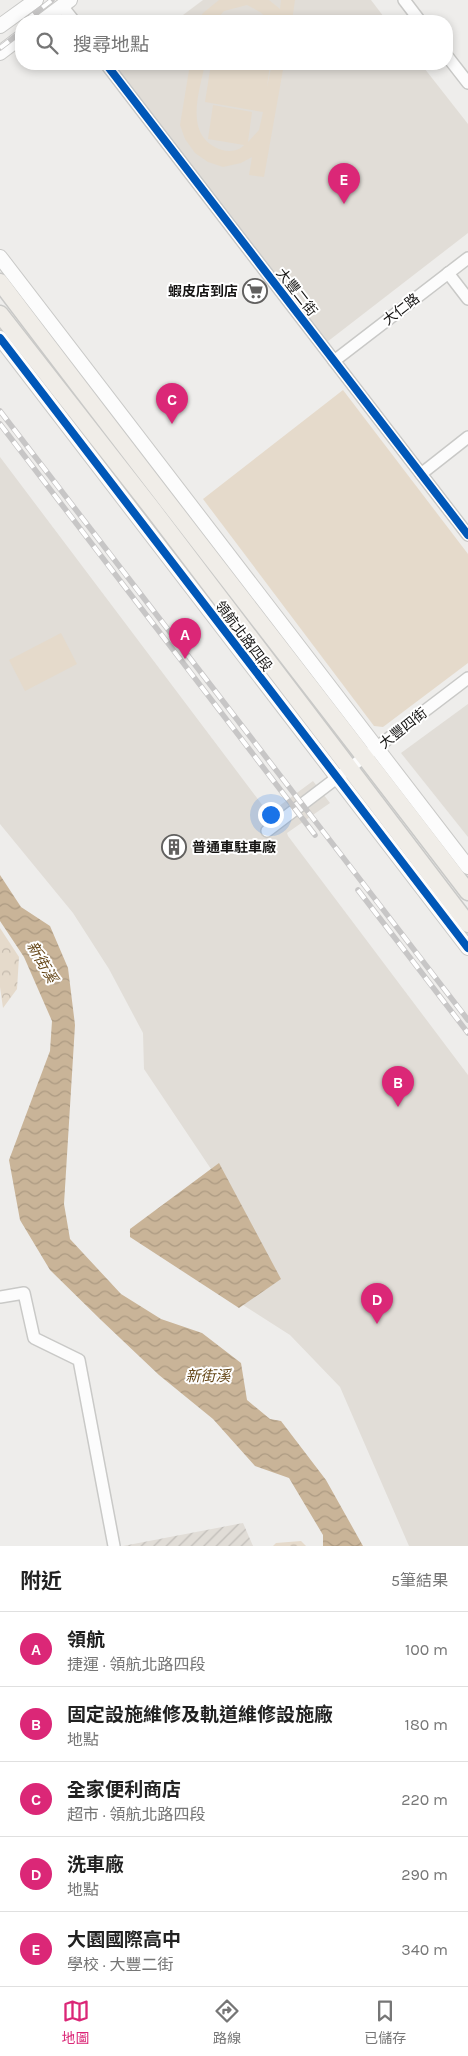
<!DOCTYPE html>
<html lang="zh-TW">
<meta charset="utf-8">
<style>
body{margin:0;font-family:Karla,"Noto Sans TC",sans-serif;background:#f6f6f6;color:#222}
.you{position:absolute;left:270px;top:814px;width:18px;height:18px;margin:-12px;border:4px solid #fff;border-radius:50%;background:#1a73e8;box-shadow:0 0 0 8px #1a73e833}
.badge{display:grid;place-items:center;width:32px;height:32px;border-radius:50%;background:#db2777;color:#fff;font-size:16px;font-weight:700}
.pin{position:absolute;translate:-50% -41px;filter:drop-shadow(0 1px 2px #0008)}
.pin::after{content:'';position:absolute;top:26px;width:18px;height:15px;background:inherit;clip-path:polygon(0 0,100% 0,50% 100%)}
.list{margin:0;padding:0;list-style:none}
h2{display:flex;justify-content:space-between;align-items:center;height:65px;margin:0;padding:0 20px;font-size:21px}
h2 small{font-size:16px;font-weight:400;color:#767676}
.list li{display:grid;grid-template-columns:32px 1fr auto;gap:15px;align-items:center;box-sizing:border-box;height:75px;padding:0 20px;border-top:1px solid #e0e0e0}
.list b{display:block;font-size:19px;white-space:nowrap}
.list p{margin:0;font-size:16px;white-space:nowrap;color:#767676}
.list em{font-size:16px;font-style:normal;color:#767676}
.icon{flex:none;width:28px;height:28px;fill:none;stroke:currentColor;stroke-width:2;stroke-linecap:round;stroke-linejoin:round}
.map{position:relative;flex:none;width:468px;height:1546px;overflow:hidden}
.search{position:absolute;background:#fff;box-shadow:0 2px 8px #0003;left:15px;right:15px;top:15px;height:55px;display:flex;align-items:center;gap:12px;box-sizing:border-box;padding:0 18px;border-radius:20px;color:#767676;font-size:19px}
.sheet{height:440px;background:#fff}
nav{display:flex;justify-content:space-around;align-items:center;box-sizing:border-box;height:70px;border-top:1px solid #e0e0e0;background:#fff;font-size:14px;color:#767676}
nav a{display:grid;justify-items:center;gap:2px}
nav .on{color:#db2777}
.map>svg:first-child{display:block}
.built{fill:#e1ddd7}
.industrial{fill:url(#industrial-furrows)}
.grass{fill:#e5dacb}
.forest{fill:url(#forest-crowns)}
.water{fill:url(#water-waves)}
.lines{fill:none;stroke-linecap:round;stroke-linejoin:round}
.minor-casing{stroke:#c9c9c7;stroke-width:14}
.tertiary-casing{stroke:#c9c9c7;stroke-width:16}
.secondary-casing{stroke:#c9c9c7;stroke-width:19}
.minor{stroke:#fcfcfc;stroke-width:11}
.tertiary{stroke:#fcfcfc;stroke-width:14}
.secondary{stroke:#f0ede8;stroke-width:16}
.rail-casing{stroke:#c7c6c6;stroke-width:5.5}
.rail{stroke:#fff;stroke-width:4;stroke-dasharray:11;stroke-linecap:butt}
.cycleway-casing{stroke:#fff;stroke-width:11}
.cycleway{stroke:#0057b8;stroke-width:8}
.labels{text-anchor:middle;stroke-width:4;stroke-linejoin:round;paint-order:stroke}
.poi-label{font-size:14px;font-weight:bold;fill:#151413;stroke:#fff;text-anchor:end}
.street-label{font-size:14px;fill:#151413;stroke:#fff}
.water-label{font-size:15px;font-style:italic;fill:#654617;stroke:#fff}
</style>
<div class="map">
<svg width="468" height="1546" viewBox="0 0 468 1546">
<defs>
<pattern id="industrial-furrows" width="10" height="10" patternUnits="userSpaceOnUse" patternTransform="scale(1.25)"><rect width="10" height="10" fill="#e1ddd7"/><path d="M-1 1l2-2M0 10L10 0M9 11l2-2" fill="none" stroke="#c0bdb8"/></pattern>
<pattern id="forest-crowns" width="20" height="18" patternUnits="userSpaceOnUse" patternTransform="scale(1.25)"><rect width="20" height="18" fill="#e5dacb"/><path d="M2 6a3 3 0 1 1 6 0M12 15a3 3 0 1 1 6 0" fill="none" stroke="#c4baad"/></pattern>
<pattern id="water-waves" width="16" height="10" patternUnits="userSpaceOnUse" patternTransform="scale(1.25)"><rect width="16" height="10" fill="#c9b498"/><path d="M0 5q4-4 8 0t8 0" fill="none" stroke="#ac9a82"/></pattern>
</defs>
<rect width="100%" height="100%" fill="#eeedeb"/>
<g class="built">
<path d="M203,0h168l16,21h-212z"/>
<path d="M119,64h302l47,60v109l-141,109 -212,-275z"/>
<path d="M0,457l266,353 5,2 42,-31 17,22 -43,30 1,3 180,239v471h-59l-69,-159 -50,-52 -161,-103 82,-63 -67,-100 -1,-36 -34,-64 -36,-56 -73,-89z"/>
<path d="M468,704v133l-67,-84z"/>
</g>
<path class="industrial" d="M243,1523l10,23h-130z"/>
<g class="grass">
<path d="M219,0h50l11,9 1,-9h14l-3,21h-21l-11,-9 -13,-7 -23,6 -9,10h-17l5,-8z"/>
<path d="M230,15l35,6h-36z"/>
<path d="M190,64h15c-6,29 -22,73 17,86 8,2 17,1 22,-5l-36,-6 5,-34 39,7 -4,30 11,-12 4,-18 -58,-10 6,-38h59l-3,23 5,-23h12l-20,113 -15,-2 3,-18 -11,6 -18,4 -15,-5 -13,-9 -10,-14 -5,-14z"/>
<path d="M343,390l125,164v109l-85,64 -9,-1 -171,-227z"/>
<path d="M61,633l16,31 -52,27 -16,-31z"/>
</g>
<g class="forest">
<path d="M0,928l19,29 -2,32 -14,19 -3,-21z"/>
<path d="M301,1541l5,5h-33l3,-3z"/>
</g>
<g class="water">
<path d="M0,875l21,32 29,19 18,42 7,57 -11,179 6,35 51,55 40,25 41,14 39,30 6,37 23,19 11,2 45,59 37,66h-40v-11l-34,-57 -34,-12 -42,-47 -54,-44 -58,-55 -51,-50 -30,-50 -11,-60 41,-109 2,-30 -28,-64 -24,-36z"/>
<path d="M219,1163l62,116 -42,29 -109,-71v-8z"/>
</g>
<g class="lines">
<defs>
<g id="minor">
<path d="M404,0l16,21"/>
<path d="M62,6l12,15"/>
<path d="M447,56l21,27"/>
<path d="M106,64l362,471"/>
<path d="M448,273l20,26"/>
<path d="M334,361l134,-103"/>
<path d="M421,474l47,-37"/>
<path d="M267,831l201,-153"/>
<path d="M0,1297l24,-4 10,45 45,22 35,186"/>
</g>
<g id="tertiary">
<path d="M42,21l28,-21"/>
<path d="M0,26l36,-26"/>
<path d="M0,53l21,-16"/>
<path d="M0,257l468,610"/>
<path d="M0,338l468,610"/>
</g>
<g id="secondary">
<path d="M0,282c154,205 313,406 468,610"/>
<path d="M0,314l154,197 314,413"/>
</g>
</defs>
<use href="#minor" class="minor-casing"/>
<use href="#tertiary" class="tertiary-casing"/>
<use href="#secondary" class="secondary-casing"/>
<use href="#minor" class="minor"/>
<use href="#tertiary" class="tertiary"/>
<use href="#secondary" class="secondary"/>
<defs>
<g id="rail">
<path d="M25,21l27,-21"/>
<path d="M0,48l21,-16"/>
<path d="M0,411l468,609"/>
<path d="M0,424l315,411"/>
<path d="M358,890l110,143"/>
</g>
</defs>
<use href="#rail" class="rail-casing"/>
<use href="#rail" class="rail"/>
<defs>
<g id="cycleway">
<path d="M106,64l362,471"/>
<path d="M0,338l468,610"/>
</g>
</defs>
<use href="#cycleway" class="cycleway-casing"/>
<use href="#cycleway" class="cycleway"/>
</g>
<defs>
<symbol id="supermarket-ring" viewBox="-11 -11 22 22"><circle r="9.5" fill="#fff" stroke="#61605f" stroke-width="1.5"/><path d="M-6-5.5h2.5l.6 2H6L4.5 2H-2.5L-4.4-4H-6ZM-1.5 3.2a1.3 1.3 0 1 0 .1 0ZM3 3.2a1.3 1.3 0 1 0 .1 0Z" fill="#61605f"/></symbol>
<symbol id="building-ring" viewBox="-11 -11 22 22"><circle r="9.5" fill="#fff" stroke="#61605f" stroke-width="1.5"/><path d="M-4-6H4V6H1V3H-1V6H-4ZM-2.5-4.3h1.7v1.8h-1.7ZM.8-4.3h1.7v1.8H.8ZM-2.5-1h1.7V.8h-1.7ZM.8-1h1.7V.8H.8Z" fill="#61605f"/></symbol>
</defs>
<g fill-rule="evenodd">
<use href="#supermarket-ring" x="241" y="277" width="28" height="28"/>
<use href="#building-ring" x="160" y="833" width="28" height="28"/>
</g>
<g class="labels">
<g class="poi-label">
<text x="238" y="296">蝦皮店到店</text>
<text x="192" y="852" text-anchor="start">普通車駐車廠</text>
</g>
<g class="street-label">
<text transform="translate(297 292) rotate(52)" y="5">大豐二街</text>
<text transform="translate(401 309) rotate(-38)" y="5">大仁路</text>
<text transform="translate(244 636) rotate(53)" y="5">領航北路四段</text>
<text transform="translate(403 728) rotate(-38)" y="5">大豐四街</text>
</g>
<g class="water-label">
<text transform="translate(42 962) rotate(60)" y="5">新街溪</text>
<text x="208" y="1381">新街溪</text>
</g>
</g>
</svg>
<div class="you"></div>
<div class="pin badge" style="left:185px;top:659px">A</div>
<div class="pin badge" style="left:398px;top:1107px">B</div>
<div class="pin badge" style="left:172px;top:424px">C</div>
<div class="pin badge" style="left:377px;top:1324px">D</div>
<div class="pin badge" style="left:344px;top:204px">E</div>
<div class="search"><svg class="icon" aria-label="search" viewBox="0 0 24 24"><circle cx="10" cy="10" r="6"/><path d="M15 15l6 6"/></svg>搜尋地點</div>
</div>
<section class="sheet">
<h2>附近<small>5筆結果</small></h2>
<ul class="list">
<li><span class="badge">A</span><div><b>領航</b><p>捷運 · 領航北路四段</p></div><em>100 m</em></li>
<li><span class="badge">B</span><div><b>固定設施維修及軌道維修設施廠</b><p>地點</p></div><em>180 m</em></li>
<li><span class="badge">C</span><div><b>全家便利商店</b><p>超市 · 領航北路四段</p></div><em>220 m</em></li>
<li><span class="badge">D</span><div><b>洗車廠</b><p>地點</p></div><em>290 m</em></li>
<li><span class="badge">E</span><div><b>大園國際高中</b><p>學校 · 大豐二街</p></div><em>340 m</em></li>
</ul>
</section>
<nav>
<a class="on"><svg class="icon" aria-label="map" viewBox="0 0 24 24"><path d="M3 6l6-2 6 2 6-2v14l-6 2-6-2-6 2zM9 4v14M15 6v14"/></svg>地圖</a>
<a><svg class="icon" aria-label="directions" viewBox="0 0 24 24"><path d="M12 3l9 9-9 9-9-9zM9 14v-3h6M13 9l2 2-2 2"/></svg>路線</a>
<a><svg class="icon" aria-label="saved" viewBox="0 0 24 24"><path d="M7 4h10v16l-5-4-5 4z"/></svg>已儲存</a>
</nav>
